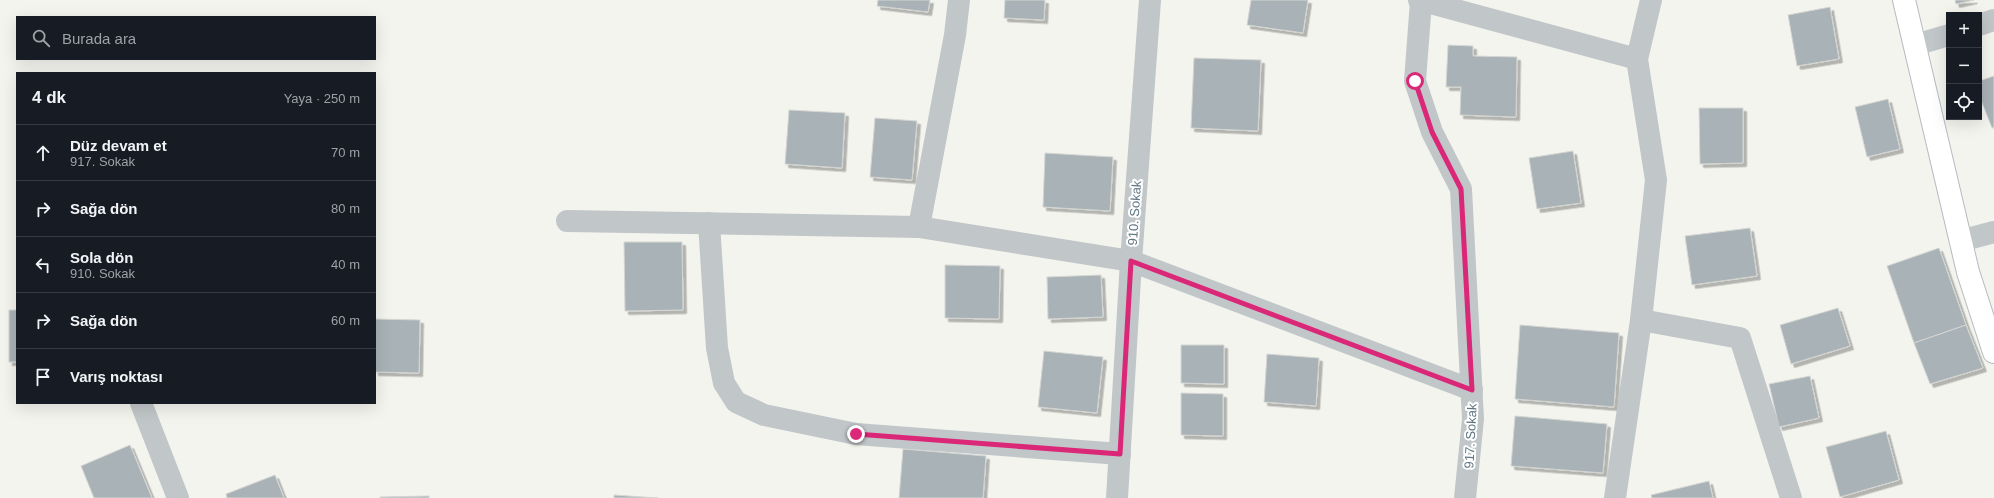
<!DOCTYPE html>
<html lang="tr">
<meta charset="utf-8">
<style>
body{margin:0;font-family:Helvetica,sans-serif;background:#242831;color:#f1f3f6}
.controls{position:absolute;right:12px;top:12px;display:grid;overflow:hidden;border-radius:0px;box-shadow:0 4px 16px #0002}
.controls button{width:36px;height:36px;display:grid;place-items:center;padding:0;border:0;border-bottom:1px solid #363941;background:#171b24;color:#f1f3f6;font:20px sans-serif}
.stop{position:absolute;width:12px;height:12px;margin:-9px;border:3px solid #db2777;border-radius:50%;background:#fff}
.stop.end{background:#db2777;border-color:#fff;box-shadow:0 1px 4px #0008}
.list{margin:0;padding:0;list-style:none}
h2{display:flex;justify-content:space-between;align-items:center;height:52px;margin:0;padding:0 16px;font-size:17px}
h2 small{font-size:13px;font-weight:400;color:#9ea1a6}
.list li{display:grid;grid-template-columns:26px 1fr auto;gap:12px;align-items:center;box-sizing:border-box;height:56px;padding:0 16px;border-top:1px solid #363941}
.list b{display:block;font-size:15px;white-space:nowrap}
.list p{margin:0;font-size:13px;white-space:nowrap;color:#9ea1a6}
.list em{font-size:13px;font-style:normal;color:#9ea1a6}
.icon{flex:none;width:22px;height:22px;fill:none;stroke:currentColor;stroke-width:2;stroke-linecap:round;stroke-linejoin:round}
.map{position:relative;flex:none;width:1994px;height:498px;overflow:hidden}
.search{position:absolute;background:#171b24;box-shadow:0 4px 16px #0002;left:16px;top:16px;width:360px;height:44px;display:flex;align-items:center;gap:10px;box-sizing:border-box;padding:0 14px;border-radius:0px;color:#9ea1a6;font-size:15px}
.panel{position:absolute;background:#171b24;box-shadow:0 4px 16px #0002;left:16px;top:72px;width:360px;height:332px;border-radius:0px}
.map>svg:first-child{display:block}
.building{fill:#a9b3b7;stroke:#d5d5d2;filter:url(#shadow)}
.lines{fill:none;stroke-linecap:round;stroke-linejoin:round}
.secondary-casing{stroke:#b5bbbf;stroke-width:24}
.minor{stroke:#c1c6c8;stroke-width:22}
.tertiary{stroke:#c1c6c8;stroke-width:22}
.secondary{stroke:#fff;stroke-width:22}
.route{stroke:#db2777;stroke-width:5}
.labels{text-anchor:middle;stroke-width:4;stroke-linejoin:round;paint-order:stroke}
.street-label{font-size:13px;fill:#607783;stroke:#fff}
</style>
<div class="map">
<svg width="1994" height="498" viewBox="0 0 1994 498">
<defs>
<filter id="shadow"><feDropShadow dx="3.5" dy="3.5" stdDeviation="0" flood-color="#0004"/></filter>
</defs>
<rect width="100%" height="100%" fill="#f4f4ef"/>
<g class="building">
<path d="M878,0h52l-2,12 -51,-6z"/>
<path d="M1005,0h40l-1,20 -40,-2z"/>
<path d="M1251,0h57l-5,33 -56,-8z"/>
<path d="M1955,0h19l-18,4z"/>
<path d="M1830,7l9,52 -42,7 -9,-51z"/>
<path d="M1448,45l25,1v10l44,1 -1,60 -56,-2 1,-28h-15z"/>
<path d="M1194,58l67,2 -3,71 -67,-3z"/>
<path d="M1994,76v51l-2,1 -13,-33v-14z"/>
<path d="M1888,99l12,50 -33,8 -12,-50z"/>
<path d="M1699,108h44v55l-43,1z"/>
<path d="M789,110l56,3 -3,55 -57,-4z"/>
<path d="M875,118l42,3 -5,59 -42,-3z"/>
<path d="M1573,151l8,52 -44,6 -8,-51z"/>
<path d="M1045,153l68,4 -3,54 -67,-4z"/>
<path d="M1750,228l7,48 -65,9 -7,-49z"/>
<path d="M624,242h58l1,68 -58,1z"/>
<path d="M1939,248l27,77 -52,18 -27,-77z"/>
<path d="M945,265l55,1 -1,53 -54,-1z"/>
<path d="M1101,275l2,42 -55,2 -1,-42z"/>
<path d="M1838,308l12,38 -59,18 -11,-39z"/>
<rect x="9" y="310" width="8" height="52"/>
<path d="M375,319l45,1 -1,53 -44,-1z"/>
<path d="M1520,325l99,8 -5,74 -99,-8z"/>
<path d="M1966,325l17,43 -53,16 -16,-41z"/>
<path d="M1181,345h43v39l-43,-1z"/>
<path d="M1044,351l59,6 -6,56 -59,-6z"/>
<path d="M1267,354l52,4 -3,48 -52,-4z"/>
<path d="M1810,376l9,42 -40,9 -10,-43z"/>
<path d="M1181,393l42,1v42l-42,-1z"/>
<path d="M1515,416l92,8 -4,49 -92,-7z"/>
<path d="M1886,431l13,49 -59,17 -14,-50z"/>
<path d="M130,445l22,53h-58l-13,-32z"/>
<path d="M903,449l83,7 -3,42h-84z"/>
<path d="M275,475l9,23h-57l-1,-4z"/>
<path d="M1709,481l4,17h-61l-1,-3z"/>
<path d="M614,495l44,3h-44z"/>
<path d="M429,496v2h-49v-1z"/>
</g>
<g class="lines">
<defs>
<path id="secondary" d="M1904,0l64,272 26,80"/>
</defs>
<use href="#secondary" class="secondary-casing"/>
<g class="minor">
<path d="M1421,1l-6,80 17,51 29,57 12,230 -8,79"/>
<path d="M1979,25l15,-5"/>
<path d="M1915,45l34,-10"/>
<path d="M567,221l352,6 212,34 341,129"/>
<path d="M709,223l8,125 7,35 12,19 28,13 92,19 264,20"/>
<path d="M919,227l36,-192 4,-35"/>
<path d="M1960,241l34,-9"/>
<path d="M1641,320l99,18 51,160"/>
<path d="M141,403l37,95"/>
<path d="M1117,498l14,-237 19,-261"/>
</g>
<g class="tertiary">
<path d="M1419,0l218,59"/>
<path d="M1615,498l26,-178 15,-140 -19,-121 14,-59"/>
</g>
<use href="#secondary" class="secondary"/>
</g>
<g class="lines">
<path class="route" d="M856,434l264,20 11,-193 341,129 -11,-201 -29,-57 -17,-51"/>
</g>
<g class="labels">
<g class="street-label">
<text transform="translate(1134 213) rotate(-86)" y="5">910. Sokak</text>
<text transform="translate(1470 436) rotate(-87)" y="5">917. Sokak</text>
</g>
</g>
</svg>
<div class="controls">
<button>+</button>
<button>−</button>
<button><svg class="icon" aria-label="locate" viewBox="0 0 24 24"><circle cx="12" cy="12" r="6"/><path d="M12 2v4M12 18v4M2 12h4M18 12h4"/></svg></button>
</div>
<div class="stop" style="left:1415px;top:81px"></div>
<div class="stop end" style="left:856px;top:434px"></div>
<div class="search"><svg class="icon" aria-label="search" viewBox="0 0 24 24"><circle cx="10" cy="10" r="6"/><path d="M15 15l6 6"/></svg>Burada ara</div>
<section class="panel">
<h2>4 dk<small>Yaya · 250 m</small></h2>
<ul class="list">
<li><svg class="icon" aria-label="ahead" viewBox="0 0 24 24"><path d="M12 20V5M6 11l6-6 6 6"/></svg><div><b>Düz devam et</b><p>917. Sokak</p></div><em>70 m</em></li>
<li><svg class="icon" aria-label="right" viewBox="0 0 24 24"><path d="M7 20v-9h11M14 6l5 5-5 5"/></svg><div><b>Sağa dön</b></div><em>80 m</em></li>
<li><svg class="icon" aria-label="left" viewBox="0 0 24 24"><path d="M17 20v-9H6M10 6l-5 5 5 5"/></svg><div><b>Sola dön</b><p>910. Sokak</p></div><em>40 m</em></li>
<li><svg class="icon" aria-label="right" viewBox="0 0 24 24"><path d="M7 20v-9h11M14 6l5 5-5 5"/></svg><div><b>Sağa dön</b></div><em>60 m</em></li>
<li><svg class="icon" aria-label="arrive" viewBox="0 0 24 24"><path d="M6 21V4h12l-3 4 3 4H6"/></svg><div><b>Varış noktası</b></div></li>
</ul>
</section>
</div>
